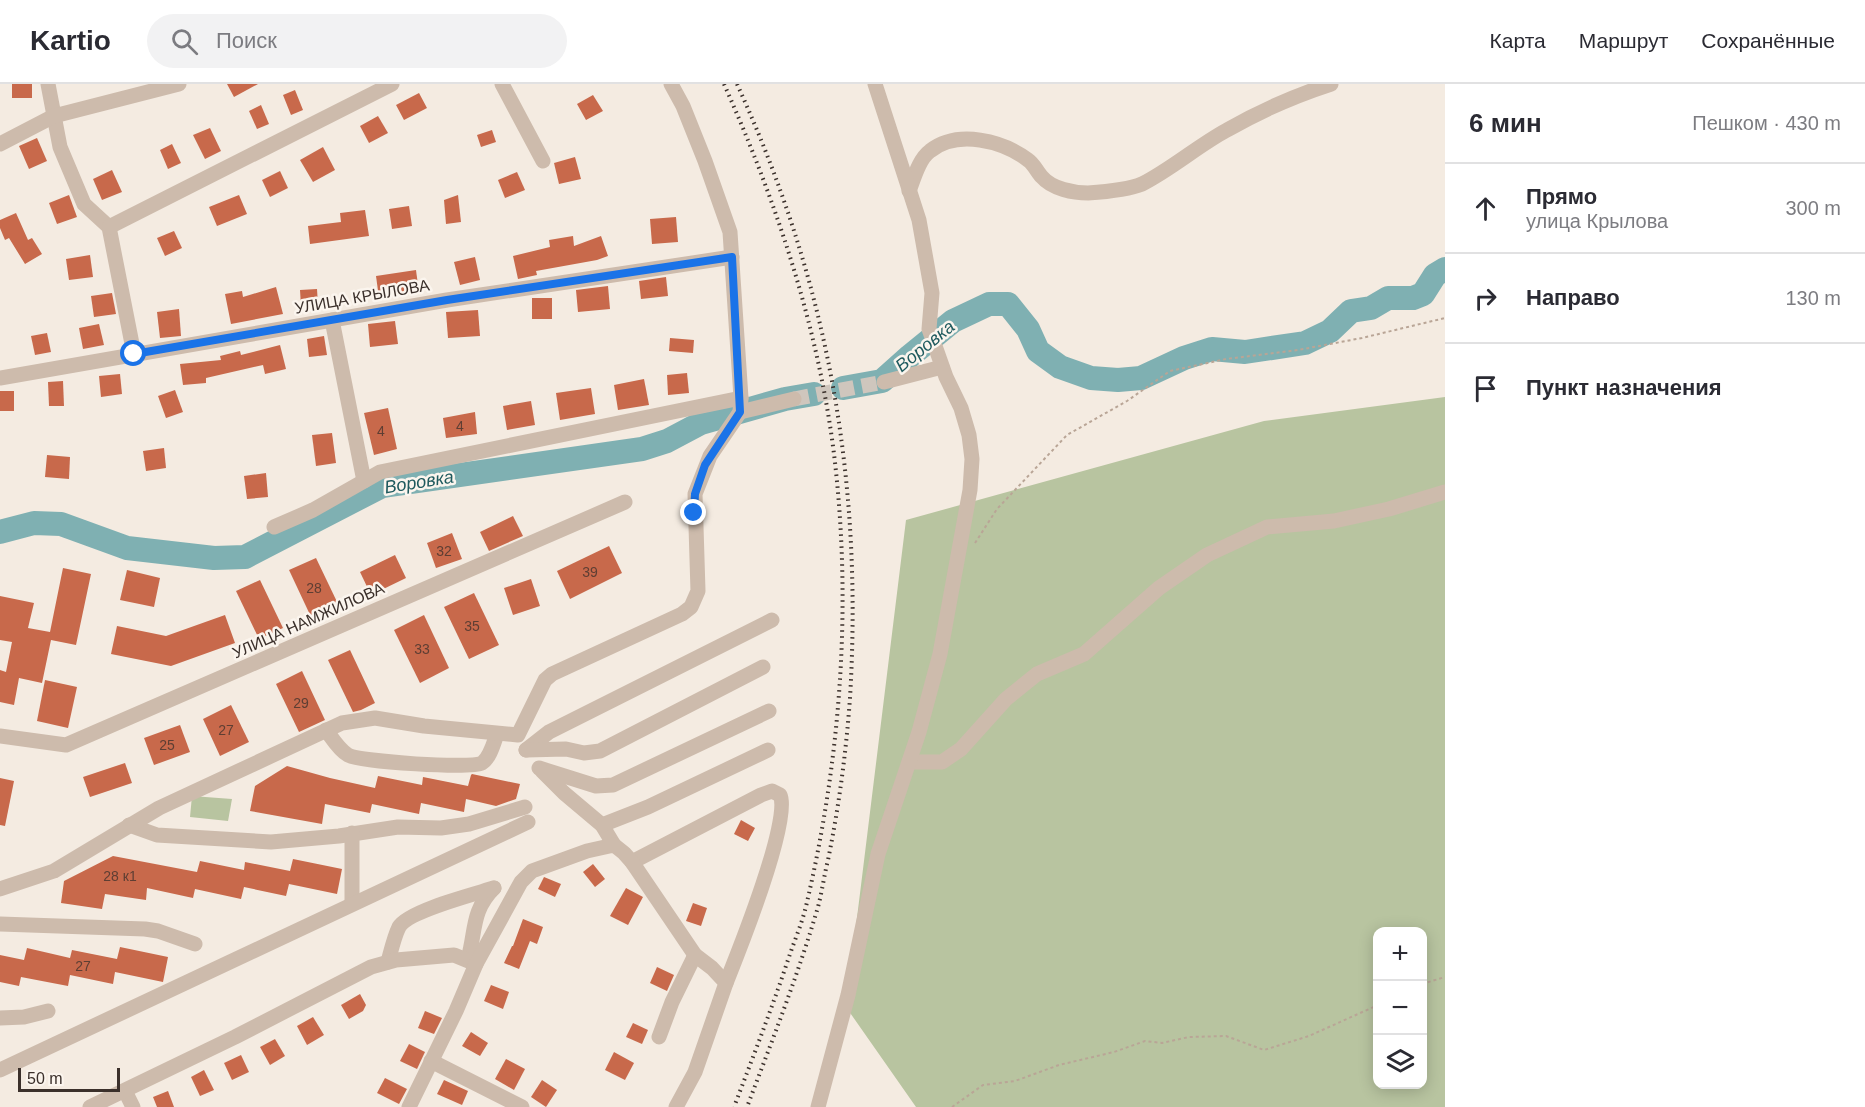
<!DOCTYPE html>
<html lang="ru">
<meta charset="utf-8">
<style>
body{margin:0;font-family:Arial,sans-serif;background:#f2f2f3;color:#2b2b33}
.controls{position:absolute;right:18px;bottom:18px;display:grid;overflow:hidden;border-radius:12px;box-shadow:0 3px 15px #0003}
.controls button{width:54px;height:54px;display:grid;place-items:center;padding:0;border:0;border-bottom:2px solid #e1e1e2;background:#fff;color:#2b2b33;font:30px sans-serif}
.scale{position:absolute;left:18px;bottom:15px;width:102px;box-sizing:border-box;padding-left:6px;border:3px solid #3b302b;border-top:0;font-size:16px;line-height:21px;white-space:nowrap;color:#3b302b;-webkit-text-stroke:4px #fbf5ee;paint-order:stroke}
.stop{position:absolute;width:18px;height:18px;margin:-14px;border:4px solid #1a73e8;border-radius:50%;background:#fff}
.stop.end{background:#1a73e8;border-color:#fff;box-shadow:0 2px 6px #0008}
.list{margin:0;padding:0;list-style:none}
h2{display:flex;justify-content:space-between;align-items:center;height:78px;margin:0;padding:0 24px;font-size:26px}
h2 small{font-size:20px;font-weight:400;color:#7c7c81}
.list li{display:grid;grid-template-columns:39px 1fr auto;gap:18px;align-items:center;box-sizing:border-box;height:90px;padding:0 24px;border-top:2px solid #e1e1e2}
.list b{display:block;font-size:22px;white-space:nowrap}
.list p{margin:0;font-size:20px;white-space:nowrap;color:#7c7c81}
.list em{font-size:20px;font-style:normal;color:#7c7c81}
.icon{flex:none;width:33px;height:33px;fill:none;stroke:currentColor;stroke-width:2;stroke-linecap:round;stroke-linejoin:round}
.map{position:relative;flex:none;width:1445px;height:1023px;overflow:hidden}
header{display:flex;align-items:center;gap:36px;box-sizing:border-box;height:84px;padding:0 30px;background:#fff;border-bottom:2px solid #e1e1e2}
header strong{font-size:28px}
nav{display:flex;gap:33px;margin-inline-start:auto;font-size:21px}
.search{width:420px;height:54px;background:#f2f2f3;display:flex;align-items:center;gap:15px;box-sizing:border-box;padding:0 21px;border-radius:33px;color:#7c7c81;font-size:22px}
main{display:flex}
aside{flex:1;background:#fff}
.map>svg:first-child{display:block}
.green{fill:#b8c4a0;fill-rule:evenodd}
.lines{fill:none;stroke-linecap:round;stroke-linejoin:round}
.river{stroke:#7fb0b2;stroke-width:24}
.building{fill:#c8694b}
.minor-tunnel{stroke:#cfc6bd;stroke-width:15;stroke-dasharray:15 8;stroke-linecap:butt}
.path{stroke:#b9a596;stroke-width:2;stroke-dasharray:3 3;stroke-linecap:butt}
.minor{stroke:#cdbbac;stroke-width:15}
.rail{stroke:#3b302b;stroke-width:4;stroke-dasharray:1.5 4.5;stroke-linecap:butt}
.route{stroke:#1a73e8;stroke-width:8}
.labels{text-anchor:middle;stroke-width:5;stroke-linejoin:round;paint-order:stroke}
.number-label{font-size:14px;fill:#5e3e33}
.street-label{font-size:16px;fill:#3b302b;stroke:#fbf5ee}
.water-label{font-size:18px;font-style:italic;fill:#1f5a5e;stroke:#fbf5ee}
</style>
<header>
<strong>Kartio</strong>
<div class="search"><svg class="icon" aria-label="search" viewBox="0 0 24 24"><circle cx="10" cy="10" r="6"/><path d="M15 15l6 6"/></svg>Поиск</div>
<nav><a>Карта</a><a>Маршрут</a><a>Сохранённые</a></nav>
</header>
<main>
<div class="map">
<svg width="1445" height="1023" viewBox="0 0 1445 1023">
<rect width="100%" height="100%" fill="#f4ebe1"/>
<g class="green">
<path d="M1445,313v710h-529l-70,-100 60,-487 358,-99zM1378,848h44v152h-44z"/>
<path d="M192,712l40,3 -4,22 -38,-4z"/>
</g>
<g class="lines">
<g class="river">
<path d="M843,304l39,-7 28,-25 43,-35 36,-17h19l20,25 10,22 22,16 31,11 27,2 23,-2 43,-20 28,-9 33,3 60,-9 25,-12 21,-20 20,-3 17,-10h25l10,-4 12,-19 10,-6"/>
<path d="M0,448l34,-9 27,1 66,24 87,10 31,-1 137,-71 260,-37 25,-8 34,-18 84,-24 29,-5"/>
</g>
</g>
<g class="building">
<rect x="12" y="0" width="20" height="14"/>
<path d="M227,0h31l-24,13z"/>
<path d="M295,6l8,20 -12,5 -8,-20z"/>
<path d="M419,9l8,15 -23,12 -8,-15z"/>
<path d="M593,11l10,16 -17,9 -9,-16z"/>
<path d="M261,21l8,19 -12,5 -8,-18z"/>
<path d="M378,32l10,17 -19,10 -9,-17z"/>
<path d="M210,44l11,23 -16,8 -12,-24z"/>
<path d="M492,46l4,12 -15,5 -4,-12z"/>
<path d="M37,54l10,23 -18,8 -10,-23z"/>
<path d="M172,60l9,19 -13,6 -8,-19z"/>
<path d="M323,63l12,23 -22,12 -13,-22z"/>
<path d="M575,73l6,22 -22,5 -5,-21z"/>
<path d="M112,86l10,22 -20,8 -9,-21z"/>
<path d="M280,87l8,17 -18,9 -8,-17z"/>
<path d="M517,88l8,18 -20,8 -7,-18z"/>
<path d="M69,111l8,22 -20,7 -8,-21z"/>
<path d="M239,111l8,19 -30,12 -8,-19z"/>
<path d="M458,111l3,27 -15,2 -2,-24z"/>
<path d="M409,122l3,20 -20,3 -3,-20z"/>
<path d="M365,126l4,26 -59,8 -2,-18 33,-4 -1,-9z"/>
<path d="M16,129l12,27 4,-2 10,16 -17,10 -16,-26 -4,2 -5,-12v-8z"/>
<path d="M676,133l2,25 -26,2 -2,-25z"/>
<path d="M174,147l8,17 -17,8 -8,-18z"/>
<path d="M573,152l1,10 27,-10 7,20 -11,4 -61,11 1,4 -19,4 -5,-23 37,-9 -1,-7z"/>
<path d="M90,171l3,22 -24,3 -3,-21z"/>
<path d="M475,173l5,23 -20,5 -6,-23z"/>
<path d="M416,186l3,23 -40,5 -3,-22z"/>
<path d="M666,193l2,19 -27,3 -2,-18z"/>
<path d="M608,202l2,23 -32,3 -2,-22z"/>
<path d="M276,203l7,27 -52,10 -6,-30 17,-3 1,6z"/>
<path d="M317,205l1,16 -17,2 -1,-17z"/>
<path d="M112,209l4,21 -22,3 -3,-21z"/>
<rect x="532" y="214" width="20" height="21"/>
<path d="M179,225l2,27 -21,2 -3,-26z"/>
<path d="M478,226l2,26 -32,2 -2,-26z"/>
<path d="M395,237l3,23 -28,3 -2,-23z"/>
<path d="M99,240l5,21 -21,4 -4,-21z"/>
<path d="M47,249l4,19 -16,3 -4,-19z"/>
<path d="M324,252l3,19 -18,2 -2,-18z"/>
<path d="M670,254l24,2 -1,13 -24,-2z"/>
<path d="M280,261l6,24 -21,5 -2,-9 -57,13v5l-23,2 -3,-21 41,-4 -1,-4 20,-5 1,4z"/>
<path d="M687,289l2,20 -21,2 -1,-20z"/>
<path d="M120,290l2,20 -21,3 -2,-21z"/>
<path d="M644,295l5,26 -31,5 -4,-25z"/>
<path d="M63,297l1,25h-15l-1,-24z"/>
<path d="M591,304l4,26 -35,6 -4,-27z"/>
<path d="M175,306l8,22 -17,6 -8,-22z"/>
<rect x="0" y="307" width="14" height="20"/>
<path d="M531,317l4,24 -28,5 -4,-24z"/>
<path d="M388,324l9,41 -23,6 -10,-42z"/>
<path d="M475,328l2,22 -31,4 -3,-20z"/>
<path d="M332,349l4,30 -20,3 -4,-31z"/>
<path d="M164,364l2,20 -20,3 -3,-20z"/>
<path d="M47,371l23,2 -1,22 -24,-2z"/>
<path d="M266,389l2,24 -21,2 -3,-23z"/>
<path d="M513,432l10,20 -34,15 -9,-19z"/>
<path d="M452,449l10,26 -26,9 -9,-25z"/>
<path d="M609,462l13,27 -52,26 -13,-28z"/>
<path d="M395,471l11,23 -35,17 -11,-23z"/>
<path d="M316,474l23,48 -27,13 -23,-49z"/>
<path d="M63,484l28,6 -15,71 -25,-5 -9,43 -23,-5 -5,27 -14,-3v-32l6,2 6,-30 -12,-2v-44l34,7 -6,25 22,4z"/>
<path d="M127,486l33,8 -6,29 -34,-7z"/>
<path d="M531,495l9,27 -27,9 -9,-27z"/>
<path d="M260,496l23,48 -24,11 -23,-48z"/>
<path d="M474,509l25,52 -30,14 -25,-52z"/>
<path d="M225,531l10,28 -64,23 -60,-12 6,-28 49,10z"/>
<path d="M424,531l25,53 -29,15 -26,-53z"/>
<path d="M350,566l25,53 -14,7 -8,2 -25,-52z"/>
<path d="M302,587l23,49 -26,12 -23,-48z"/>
<path d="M45,596l32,7 -9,41 -31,-7z"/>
<path d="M231,621l18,37 -29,14 -17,-37z"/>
<path d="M180,641l10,27 -36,13 -10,-27z"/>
<path d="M125,679l7,20 -42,14 -7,-20z"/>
<path d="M287,682l43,12 45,10 3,-12 44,9 1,-8 45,9 3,-11 1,-1 48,10 -4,15 -20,7 -30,-7 -2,13 -43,-9 -2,11 -47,-10 -2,9 -45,-9 -3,20 -72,-13 5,-25z"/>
<path d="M0,694l14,3 -9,45 -5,-1z"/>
<path d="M741,736l14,8 -7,13 -14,-7z"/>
<path d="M113,772l84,16 3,-11 44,9 1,-8 45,9 3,-12 49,10 -5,25 -48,-10 -3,12 -42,-9 -3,12 -46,-10 -2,9 -46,-10 -1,12 -41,-6 -3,15 -41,-6 3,-22z"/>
<path d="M593,780l12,15 -10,8 -12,-15z"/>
<path d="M544,793l17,7 -6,13 -17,-8z"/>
<path d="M626,804l17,9 -15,28 -18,-9z"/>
<path d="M693,819l14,5 -6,18 -15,-5z"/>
<path d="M523,835l20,8 -6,17 -7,-3 -11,28 -15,-6 8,-17h1z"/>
<path d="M120,863l48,10 -5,25 -48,-10 -2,12 -43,-9 -2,11 -47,-9 -2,9 -19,-4v-27l24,5 3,-12 43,10 2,-8 45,9z"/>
<path d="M657,883l17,8 -7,16 -17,-8z"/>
<path d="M491,901l18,7 -6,17 -19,-8z"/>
<path d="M360,910l6,11 -3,6 -14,8 -8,-14z"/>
<path d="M425,927l17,7 -8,16 -16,-6z"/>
<path d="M313,933l11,18 -17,10 -10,-19z"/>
<path d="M633,939l15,7 -6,14 -16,-7z"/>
<path d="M471,948l17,11 -8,13 -18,-10z"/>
<path d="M275,955l10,17 -15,9 -10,-18z"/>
<path d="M409,960l16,8 -8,17 -17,-8z"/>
<path d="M614,968l20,11 -9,17 -20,-10z"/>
<path d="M241,971l8,17 -17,8 -8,-17z"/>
<path d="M506,975l19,10 -11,21 -19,-11z"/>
<path d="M204,986l10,20 -14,6 -9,-19z"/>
<path d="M385,994l22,11 -8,15 -22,-11z"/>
<path d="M444,996l24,11 -6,14 -25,-11z"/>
<path d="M542,996l15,10 -11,17 -15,-10z"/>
<path d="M168,1007l6,16h-17l-4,-10z"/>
</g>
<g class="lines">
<path class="minor-tunnel" d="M794,315l90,-17"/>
<g class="path">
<path d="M975,459l22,-34 70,-74 60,-34 43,-30 56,-12 72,-9 64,-12 83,-20"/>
<path d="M1422,900l23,-7"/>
<path d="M952,1023l31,-22 32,-4 44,-16 55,-13 31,-11 17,2 27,-6 37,-1 38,14 45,-14 69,-31"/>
</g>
<g class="minor">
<path d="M48,0l12,63 24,57 25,23 25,127"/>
<path d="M502,0l41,77"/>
<path d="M0,60l54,-28 125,-32"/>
<path d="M909,107c5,-13 10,-32 21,-40 28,-22 73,-10 98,9 6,4 9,12 14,17 10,12 32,16 46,16 14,-1 42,-4 54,-9 28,-14 57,-39 85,-54 33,-19 67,-34 104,-46"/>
<path d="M109,143l283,-143"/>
<path d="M332,236l32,161"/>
<path d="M0,294l447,-78 285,-43"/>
<path d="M884,298l58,-15"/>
<path d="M740,328l54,-13"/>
<path d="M274,443l39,-17 67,-38 361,-74"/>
<path d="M326,646c6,8 13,20 22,25 13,7 123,14 134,8 8,-5 12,-21 15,-29"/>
<path d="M0,652l66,9 559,-243"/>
<path d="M526,666l23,-18 223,-112"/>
<path d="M526,666l40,-1 18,4 16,-2 163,-84"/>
<path d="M909,678h33l19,-13 45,-50 31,-25 47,-20 75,-66 48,-33 60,-28 67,-6 55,-12 56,-17"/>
<path d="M539,684l57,18 17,-1 156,-74"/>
<path d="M542,687l22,22 38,32 12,20"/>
<path d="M129,741l28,10 114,7 68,-6 59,-9 43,1 28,-4 56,-17"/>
<path d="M602,741l46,-18 120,-57"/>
<path d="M632,778l129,-67 11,-4 8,4c12,24 -42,158 -54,188"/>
<path d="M0,805l54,-18 105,-63 183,-85 33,-5 49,8 94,9 27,-55 7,-6 130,-60 9,-7 7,-16 -3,-97 15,-38 30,-44 1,-14 -11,-166 -25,-71 -22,-55 -12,-22"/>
<path d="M352,819v-70"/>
<path d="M0,840l145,5 13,2 37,13"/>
<path d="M468,875c8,-28 3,-48 26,-71"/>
<path d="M388,878c3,-11 6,-25 11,-35 9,-16 76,-33 95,-39"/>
<path d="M0,934l24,-1 24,-6"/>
<path d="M659,953l13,-35 23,-47"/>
<path d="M431,977l91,46"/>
<path d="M0,986l528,-248"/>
<path d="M125,1007l8,16"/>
<path d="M90,1023l145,-70 136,-70 25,-7 58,-5 22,9"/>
<path d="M409,1023l47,-96 20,-47 45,-82 11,-11 55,-20 27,-6 10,8 8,9 63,93 17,13 14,15 -31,89 -19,35"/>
<path d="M818,1023l30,-112 30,-141 41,-122 21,-78 30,-164 2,-31 -3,-24 -8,-27 -15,-31 -17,-48 3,-36 -13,-73 -44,-136"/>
</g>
<g class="rail">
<path d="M724,0c52,117 94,242 110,370 18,149 7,302 -27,448 -4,19 -12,37 -18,55 -17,51 -36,100 -55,150"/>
<path d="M737,0c91,200 126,395 113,614 -4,55 -11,108 -22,162 -4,16 -6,32 -10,47 -20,68 -46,134 -71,200"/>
</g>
</g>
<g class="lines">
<path class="route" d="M134,270l313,-54 285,-43 8,155 -35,53 -10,29 -1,19"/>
</g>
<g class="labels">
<g class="number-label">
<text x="460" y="347">4</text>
<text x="381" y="352">4</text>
<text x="444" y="472">32</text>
<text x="590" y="493">39</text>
<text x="314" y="509">28</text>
<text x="472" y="547">35</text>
<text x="422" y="570">33</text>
<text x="301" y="624">29</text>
<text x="226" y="651">27</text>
<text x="167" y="666">25</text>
<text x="120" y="797">28 к1</text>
<text x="83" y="887">27</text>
</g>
<g class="street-label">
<text transform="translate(362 212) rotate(-10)" y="6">УЛИЦА КРЫЛОВА</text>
<text transform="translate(308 536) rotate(-24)" y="6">УЛИЦА НАМЖИЛОВА</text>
</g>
<g class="water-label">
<text transform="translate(925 262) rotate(-39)" y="6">Воровка</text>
<text transform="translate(419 398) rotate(-9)" y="6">Воровка</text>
</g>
</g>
</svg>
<div class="controls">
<button>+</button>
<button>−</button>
<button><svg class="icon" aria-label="layers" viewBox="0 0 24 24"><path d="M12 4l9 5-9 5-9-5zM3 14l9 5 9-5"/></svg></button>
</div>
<div class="scale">50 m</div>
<div class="stop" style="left:134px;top:270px"></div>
<div class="stop end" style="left:694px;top:429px"></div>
</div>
<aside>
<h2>6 мин<small>Пешком · 430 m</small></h2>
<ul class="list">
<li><svg class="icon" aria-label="ahead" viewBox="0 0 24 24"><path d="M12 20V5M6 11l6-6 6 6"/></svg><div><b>Прямо</b><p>улица Крылова</p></div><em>300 m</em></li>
<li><svg class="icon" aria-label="right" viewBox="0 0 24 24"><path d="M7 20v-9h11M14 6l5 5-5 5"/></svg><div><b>Направо</b></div><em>130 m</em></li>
<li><svg class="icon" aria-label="arrive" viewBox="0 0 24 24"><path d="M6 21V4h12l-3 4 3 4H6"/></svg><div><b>Пункт назначения</b></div></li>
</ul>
</aside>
</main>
